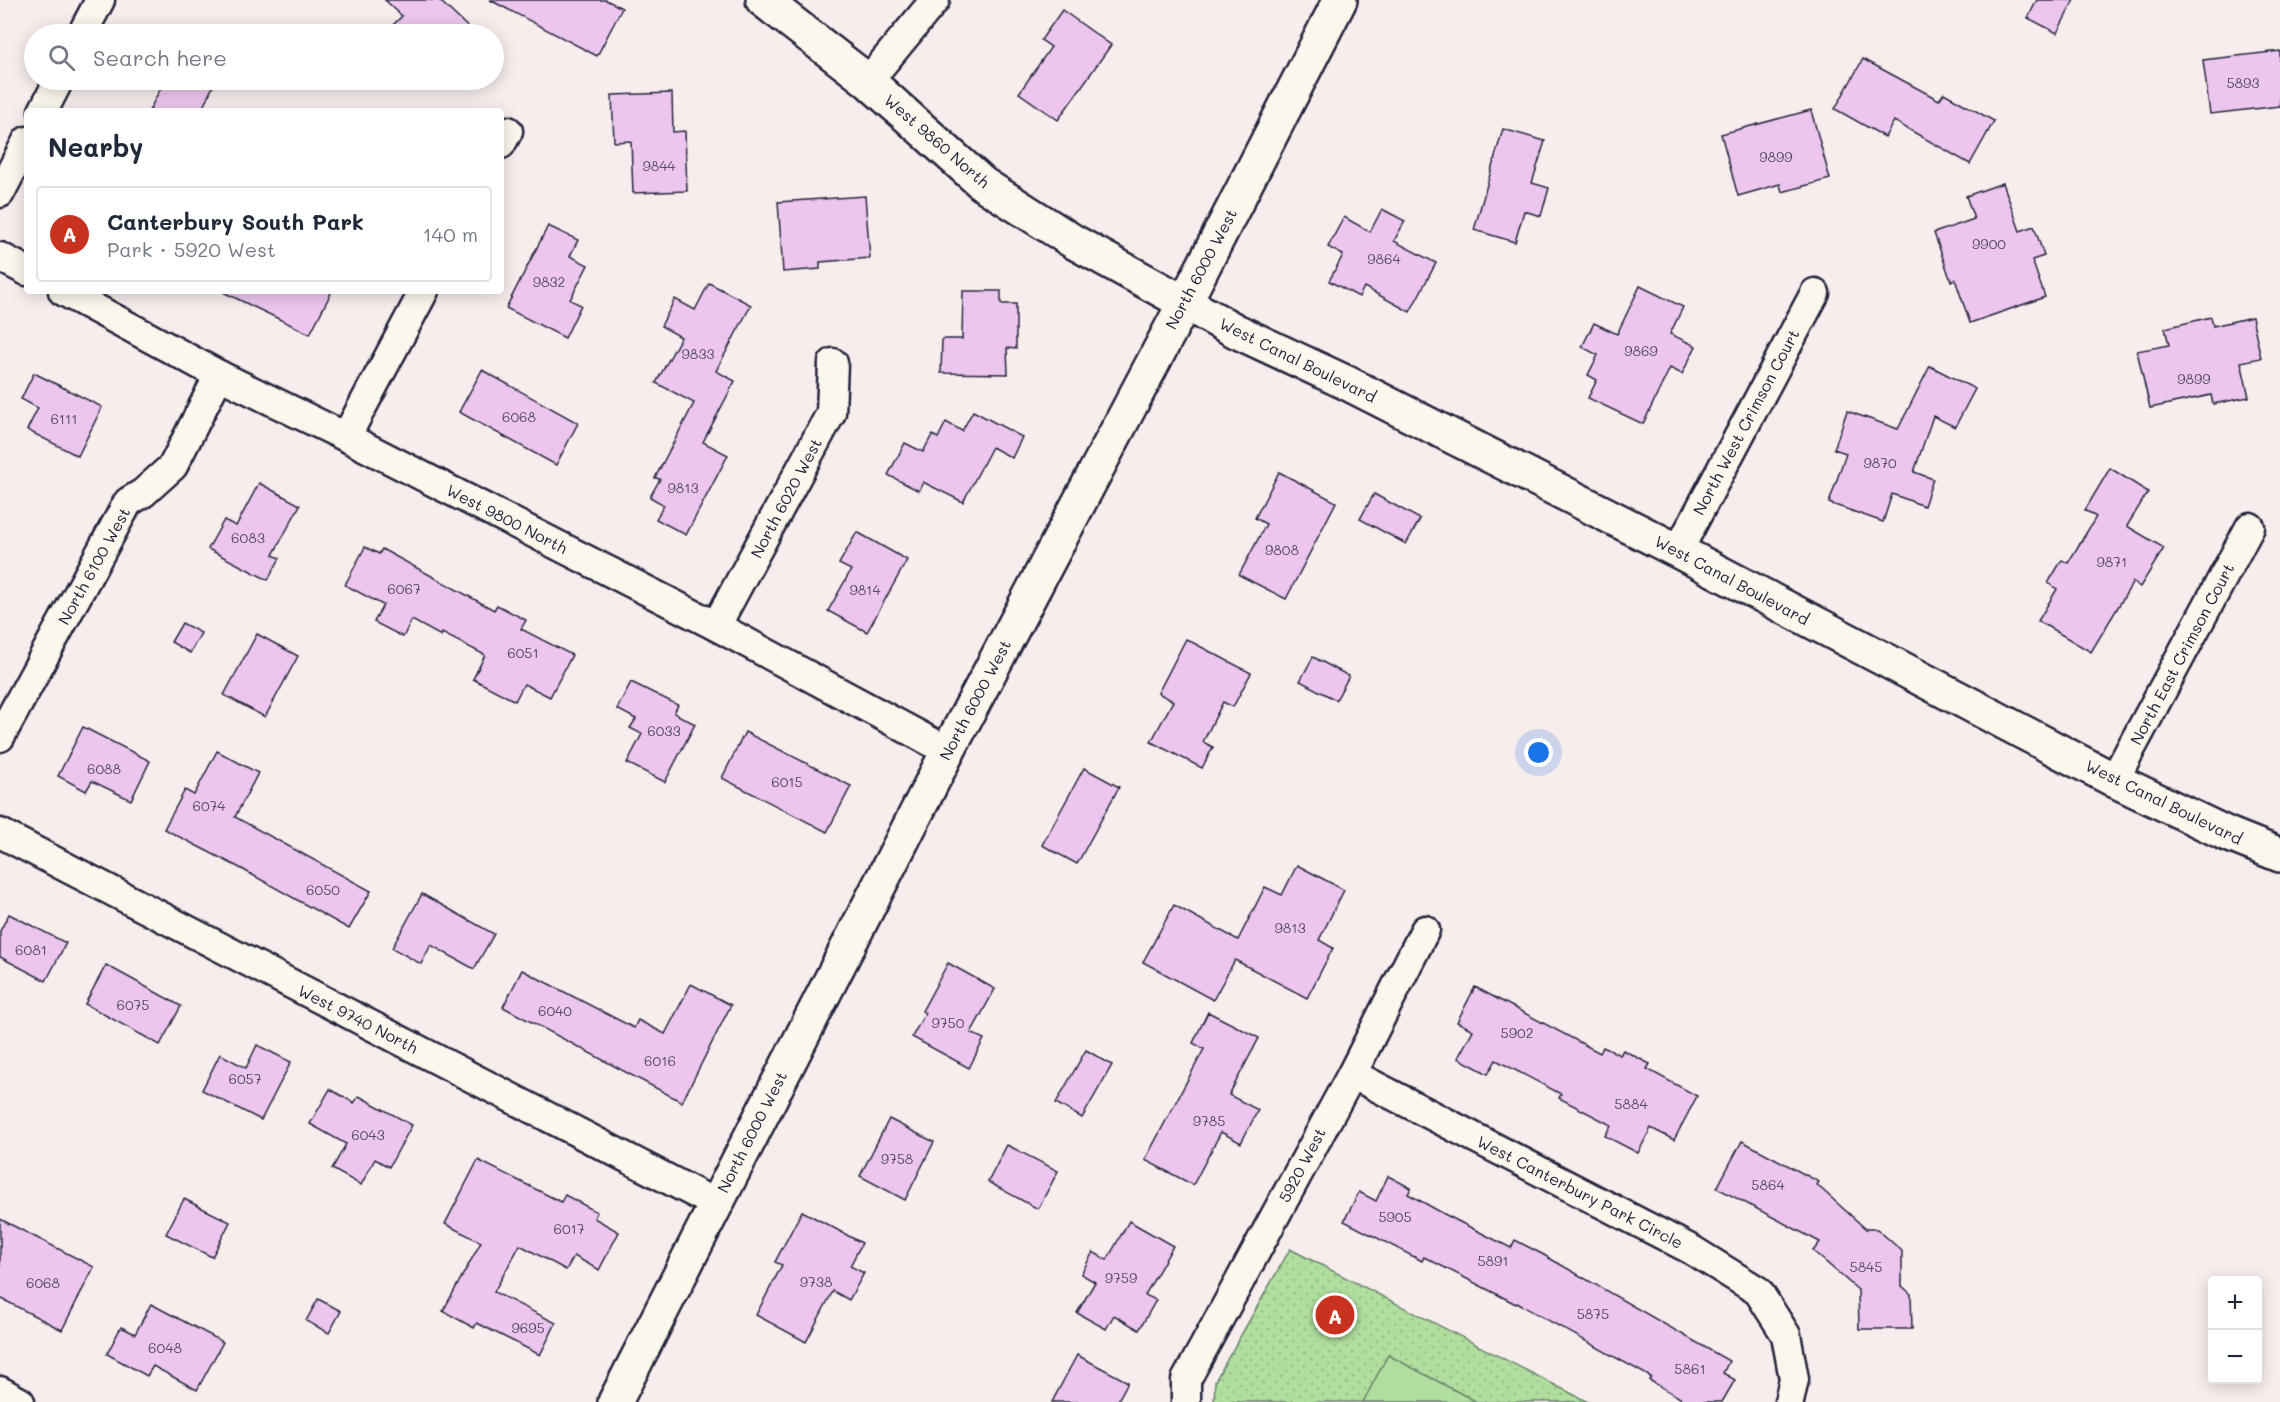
<!DOCTYPE html>
<meta charset="utf-8">
<style>
body{margin:0;font-family:Mali,sans-serif;background:#f2f2f3;color:#1f2937}
.controls{position:absolute;right:18px;bottom:18px;display:grid;overflow:hidden;border-radius:6px;box-shadow:0 3px 15px #0003}
.controls button{width:54px;height:54px;display:grid;place-items:center;padding:0;border:0;border-bottom:2px solid #e0e1e3;background:#fff;color:#1f2937;font:30px sans-serif}
.you{position:absolute;left:1539px;top:753px;width:21px;height:21px;margin:-15px;border:4px solid #fff;border-radius:50%;background:#1a73e8;box-shadow:0 0 0 9px #1a73e833}
.badge{display:grid;place-items:center;width:39px;height:39px;border-radius:50%;background:#c8321e;color:#fff;font-size:20px;font-weight:700}
.pin{position:absolute;translate:-50% -50%;border:3px solid #fff;box-shadow:0 2px 6px #0006}
.list{margin:0;padding:0;list-style:none}
h2{display:flex;justify-content:space-between;align-items:center;height:78px;margin:0;padding:0 24px;font-size:26px}
h2 small{font-size:20px;font-weight:400;color:#747a83}
.list li{display:grid;grid-template-columns:39px 1fr auto;gap:18px;align-items:center;box-sizing:border-box;height:96px;margin:0 12px 12px;padding:0 12px;border:2px solid #e0e1e3;border-radius:6px}
.list b{display:block;font-size:22px;white-space:nowrap}
.list p{margin:0;font-size:20px;white-space:nowrap;color:#747a83}
.list em{font-size:20px;font-style:normal;color:#747a83}
.icon{flex:none;width:33px;height:33px;fill:none;stroke:currentColor;stroke-width:2;stroke-linecap:round;stroke-linejoin:round}
.map{position:relative;flex:none;width:2280px;height:1402px;overflow:hidden}
.search{position:absolute;background:#fff;box-shadow:0 3px 15px #0003;left:24px;top:24px;width:480px;height:66px;display:flex;align-items:center;gap:15px;box-sizing:border-box;padding:0 21px;border-radius:33px;color:#747a83;font-size:22px}
.panel{position:absolute;background:#fff;box-shadow:0 3px 15px #0003;left:24px;top:108px;width:480px;height:186px;border-radius:6px}
.map>svg:first-child{display:block}
.park{fill:url(#park-dots);stroke:#68806c;stroke-width:1.5}
.pitch{fill:#afde9e;stroke:#68806c;stroke-width:1.5}
.building{fill:#ecc6ef;stroke:#22223b;stroke-width:1.5}
.lines{fill:none;stroke-linecap:round;stroke-linejoin:round}
.street-casing{stroke:#22223b;stroke-width:33}
.secondary-casing{stroke:#22223b;stroke-width:38}
.street{stroke:#fbf7ec;stroke-width:28}
.secondary{stroke:#fbf7ec;stroke-width:33}
.labels{text-anchor:middle;stroke-width:5;stroke-linejoin:round;paint-order:stroke}
.number-label{font-size:14px;fill:#544b68}
.street-label{font-size:16px;fill:#22223b;stroke:#fbf7ec}
</style>
<div class="map">
<svg width="2280" height="1402" viewBox="0 0 2280 1402">
<defs>
<pattern id="park-dots" width="8" height="8" patternUnits="userSpaceOnUse" patternTransform="scale(1.5)"><rect width="8" height="8" fill="#afde9e"/><path d="M2 2h.1M6 6h.1" fill="none" stroke="#96be89" stroke-width="1.8" stroke-linecap="round"/></pattern>
</defs>
<rect width="100%" height="100%" fill="#f8eded"/>
<filter id="ink" filterUnits="userSpaceOnUse"><feTurbulence type="fractalNoise" baseFrequency=".0167" numOctaves="2"/><feDisplacementMap in="SourceGraphic" scale="12" xChannelSelector="R" yChannelSelector="G"/><feConvolveMatrix kernelMatrix="1 2 1 2 8 2 1 2 1" color-interpolation-filters="sRGB"/></filter>
<g filter="url(#ink)">
<path class="park" d="M1290,1249l298,153h-374l1,-21z"/>
<path class="pitch" d="M1388,1355l89,47h-114z"/>
<g class="building">
<path d="M385,0h54l36,34h-91l18,-18z"/>
<path d="M490,0h116l16,8 -25,48z"/>
<path d="M2037,0h37l-17,33 -29,-15z"/>
<path d="M1062,10l49,35 -53,75 -39,-27 32,-46 -10,-7z"/>
<path d="M2280,51v55l-70,8 -7,-54z"/>
<path d="M1863,59l76,41 5,-7 50,28 -24,43 -76,-43 -9,16 -50,-28z"/>
<path d="M165,80h51l-15,31h-52z"/>
<path d="M672,93l1,39 12,-1 2,60 -54,2 -2,-52 -17,1 -2,-47z"/>
<path d="M1811,110l19,69 -48,13 -2,-8 -42,12 -17,-62z"/>
<path d="M1503,129l42,12 -13,42 17,5 -8,28 -17,-5 -9,31 -41,-12z"/>
<path d="M2003,183l17,48 14,-5 10,30 -12,4 13,37 -75,26 -15,-44 -4,2 -17,-48 40,-14 -8,-23z"/>
<path d="M865,196l5,62 -50,4v7l-37,3 -5,-70z"/>
<path d="M1382,209l23,12 -11,20 42,22 -26,49 -46,-25 -5,10 -30,-16 14,-26 -15,-8 16,-30 26,15z"/>
<path d="M548,226l30,14 -8,16 18,9 -18,35 11,5 -16,33 -59,-30z"/>
<path d="M709,283l42,22 -35,66 19,10 -32,61 25,13 -42,80 -30,-16 8,-14 -14,-8 10,-18 -5,-1 39,-75 -38,-20 25,-46 -20,-11 14,-27 20,11z"/>
<path d="M1640,286l43,21 -13,27 26,12 -14,28 -12,-6 -27,56 -55,-26 9,-18 -9,-5 10,-20 -16,-8 12,-24 23,11z"/>
<path d="M221,291h111l-22,43z"/>
<path d="M963,291h38v13h15v45l-9,-1 1,26 -67,-1 1,-34h20z"/>
<path d="M2211,317l2,9 39,-9 9,41 -20,4 8,35 -36,7 -2,-9 -61,13 -13,-57 32,-6 -4,-17z"/>
<path d="M1930,366l45,23 -20,38 -22,-11 -19,56 19,7 -9,27 -32,-12 -9,28 -54,-19 17,-50 -12,-4 13,-38 51,18z"/>
<path d="M482,370l96,53 -22,42 -97,-53z"/>
<path d="M34,373l68,34 -24,49 -51,-26 11,-22 -17,-9z"/>
<path d="M973,411l49,26 -10,21 -20,-11 -29,55 -40,-20 -4,9 -31,-16 17,-32 18,9 9,-17 6,3 8,-16 16,9z"/>
<path d="M2110,468l38,24 -21,34 37,22 -24,39 -7,-5 -42,70 -53,-31 19,-32 -9,-6 14,-23 6,3 28,-46 -11,-7z"/>
<path d="M1279,472l57,30 -50,97 -47,-24 27,-51 -11,-6z"/>
<path d="M259,483l41,22 -27,50 7,3 -12,22 -60,-31 16,-29 12,6z"/>
<path d="M1374,494l46,25 -14,25 -46,-25z"/>
<path d="M857,532l50,28 -40,72 -39,-21 23,-41 -12,-6z"/>
<path d="M365,547l14,7 3,-5 112,61 3,-5 29,15 -5,9 51,26 -22,42 -26,-13 -9,17 -42,-22 12,-24 -43,-22 -1,3 -29,-16 -9,17 -29,-15 9,-17 -38,-20z"/>
<path d="M182,623l19,10 -11,20 -19,-11z"/>
<path d="M257,634l41,22 -33,61 -41,-22z"/>
<path d="M1186,639l65,34 -18,34 -10,-5 -20,40 10,5 -11,21 -51,-26 22,-41 -15,-8z"/>
<path d="M1313,657l36,19 -13,24 -36,-19z"/>
<path d="M631,682l47,23 -4,8 21,11 -30,58 -38,-19 15,-29 -12,-6 6,-9 -19,-10z"/>
<path d="M83,727l67,34 -19,39 -39,-19 -6,10 -28,-15z"/>
<path d="M745,732l106,54 -24,46 -105,-54z"/>
<path d="M217,751l41,22 -23,44 136,74 -22,38 -109,-61 -76,-39 21,-39 9,5z"/>
<path d="M1084,768l35,19 -42,77 -35,-19z"/>
<path d="M1297,865l47,25 -25,50 14,8 -26,50 -72,-38 -22,40 -70,-38 31,-57 64,35 27,-53 17,8z"/>
<path d="M422,894l72,40 -20,35 -43,-24 -10,19 -29,-16z"/>
<path d="M9,914l57,29 -20,38 -46,-24v-26z"/>
<path d="M948,963l47,26 -24,44 13,6 -15,29 -57,-31 13,-24 -3,-2z"/>
<path d="M106,965l75,41 -21,39 -75,-41z"/>
<path d="M522,970l112,58 4,-8 27,14 26,-50 40,21 -49,97 -179,-95z"/>
<path d="M1475,987l125,66 3,-6 17,8 3,-5 27,14 -3,5 50,27 -23,44 -23,-12 -13,25 -33,-17 6,-11 -52,-27 2,-4 -65,-34 -8,14 -30,-16 15,-28 -16,-8z"/>
<path d="M1208,1012l51,26 -30,57 29,15 -17,33 -20,-11 -28,53 -48,-25 59,-111 -11,-6z"/>
<path d="M257,1045l34,17 -30,58 -59,-30 18,-36 26,14z"/>
<path d="M1086,1050l26,15 -30,53 -26,-15z"/>
<path d="M330,1089l24,14 5,-7 53,29 -23,42 -14,-8 -14,26 -29,-16 14,-25 -36,-20z"/>
<path d="M889,1119l45,23 -29,58 -45,-24z"/>
<path d="M1742,1141l77,41 -2,3 49,44h11l25,22v35l9,8 1,35h-53l-1,-39 -45,-39 7,-9 -103,-54z"/>
<path d="M1007,1145l51,26 -20,38 -50,-27z"/>
<path d="M478,1160l83,42 4,-7 32,17 -3,6 25,14 -20,38 -25,-14 -8,14 -46,-25 -26,47 62,31 -16,32 -63,-32 -3,5 -31,-17 38,-69 -36,-18z"/>
<path d="M1388,1176l23,12 -3,6 38,21 65,33 4,-8 27,14 187,107 -6,12 12,7 -13,22h-35l-38,-22 2,-3 -134,-74 -1,1 -92,-47 -2,4 -78,-40 15,-29 17,9z"/>
<path d="M184,1199l46,23 -18,35 -46,-23z"/>
<path d="M802,1211l60,32 -12,23 14,7 -15,27 -16,-9 -27,51 -50,-27 26,-50 -7,-3z"/>
<path d="M0,1219l94,48 -32,63 -62,-32z"/>
<path d="M1129,1221l44,25 -28,49 11,5 -17,30 -25,-15 -8,14 -29,-16 18,-31 -14,-8 12,-22 14,8z"/>
<path d="M318,1299l23,12 -12,22 -23,-12z"/>
<path d="M151,1304l72,38 -26,48 -44,-24 -6,10 -40,-22 14,-27 14,7z"/>
<path d="M1077,1355l51,27 -11,20h-65z"/>
</g>
<g class="lines">
<defs>
<g id="street">
<path d="M82,34l18,-34"/>
<path d="M868,81l67,-81"/>
<path d="M43,111l16,-31"/>
<path d="M501,144l7,-13"/>
<path d="M0,193l27,-52"/>
<path d="M0,257l27,14"/>
<path d="M63,291l156,84 127,62 370,189 232,125"/>
<path d="M346,437l78,-146"/>
<path d="M1678,551l137,-258"/>
<path d="M716,626l115,-213 2,-50"/>
<path d="M0,737l128,-235 15,-9 30,-27 46,-91"/>
<path d="M2114,780l136,-253"/>
<path d="M0,833l716,371"/>
<path d="M1352,1074l340,176 66,41 28,44 8,44 -5,23"/>
<path d="M0,1391l20,11"/>
<path d="M1186,1402v-22l166,-306 73,-144"/>
</g>
<g id="secondary">
<path d="M763,0l105,81 115,103 91,58 162,89 111,52 331,168 436,229 111,53 55,22"/>
<path d="M615,1402l333,-651 237,-449 155,-302"/>
</g>
</defs>
<use href="#street" class="street-casing"/>
<use href="#secondary" class="secondary-casing"/>
<use href="#street" class="street"/>
<use href="#secondary" class="secondary"/>
</g>
</g>
<g class="labels">
<g class="number-label">
<text x="2243" y="88">5893</text>
<text x="1776" y="162">9899</text>
<text x="659" y="171">9844</text>
<text x="1989" y="249">9900</text>
<text x="1384" y="264">9864</text>
<text x="549" y="287">9832</text>
<text x="1641" y="356">9869</text>
<text x="698" y="359">9833</text>
<text x="2194" y="384">9899</text>
<text x="519" y="422">6068</text>
<text x="64" y="424">6111</text>
<text x="1880" y="468">9870</text>
<text x="683" y="493">9813</text>
<text x="248" y="543">6083</text>
<text x="1282" y="555">9808</text>
<text x="2112" y="567">9871</text>
<text x="404" y="594">6067</text>
<text x="865" y="595">9814</text>
<text x="523" y="658">6051</text>
<text x="664" y="736">6033</text>
<text x="104" y="774">6088</text>
<text x="787" y="787">6015</text>
<text x="209" y="811">6074</text>
<text x="323" y="895">6050</text>
<text x="1290" y="933">9813</text>
<text x="31" y="955">6081</text>
<text x="133" y="1010">6075</text>
<text x="555" y="1016">6040</text>
<text x="948" y="1028">9750</text>
<text x="1517" y="1038">5902</text>
<text x="660" y="1066">6016</text>
<text x="245" y="1084">6057</text>
<text x="1631" y="1109">5884</text>
<text x="1209" y="1126">9785</text>
<text x="368" y="1140">6043</text>
<text x="897" y="1164">9758</text>
<text x="1768" y="1190">5864</text>
<text x="1395" y="1222">5905</text>
<text x="569" y="1234">6017</text>
<text x="1493" y="1266">5891</text>
<text x="1866" y="1272">5845</text>
<text x="1121" y="1283">9759</text>
<text x="816" y="1287">9738</text>
<text x="43" y="1288">6068</text>
<text x="1593" y="1319">5875</text>
<text x="528" y="1333">9695</text>
<text x="165" y="1353">6048</text>
<text x="1690" y="1374">5861</text>
</g>
<g class="street-label">
<text transform="translate(937 141) rotate(41)" y="6">West 9860 North</text>
<text transform="translate(1201 269) rotate(-62)" y="6">North 6000 West</text>
<text transform="translate(1298 360) rotate(26)" y="6">West Canal Boulevard</text>
<text transform="translate(1746 422) rotate(-62)" y="6">North West Crimson Court</text>
<text transform="translate(786 498) rotate(-62)" y="6">North 6020 West</text>
<text transform="translate(507 519) rotate(27)" y="6">West 9800 North</text>
<text transform="translate(94 566) rotate(-61)" y="6">North 6100 West</text>
<text transform="translate(1732 580) rotate(28)" y="6">West Canal Boulevard</text>
<text transform="translate(2182 654) rotate(-62)" y="6">North East Crimson Court</text>
<text transform="translate(975 700) rotate(-62)" y="6">North 6000 West</text>
<text transform="translate(2164 802) rotate(26)" y="6">West Canal Boulevard</text>
<text transform="translate(358 1019) rotate(27)" y="6">West 9740 North</text>
<text transform="translate(752 1132) rotate(-63)" y="6">North 6000 West</text>
<text transform="translate(1302 1165) rotate(-62)" y="6">5920 West</text>
<text transform="translate(1580 1192) rotate(27)" y="6">West Canterbury Park Circle</text>
</g>
</g>
</svg>
<div class="controls">
<button>+</button>
<button>−</button>
</div>
<div class="you"></div>
<div class="pin badge" style="left:1335px;top:1315px">A</div>
<div class="search"><svg class="icon" aria-label="search" viewBox="0 0 24 24"><circle cx="10" cy="10" r="6"/><path d="M15 15l6 6"/></svg>Search here</div>
<section class="panel">
<h2>Nearby<small></small></h2>
<ul class="list">
<li><span class="badge">A</span><div><b>Canterbury South Park</b><p>Park · 5920 West</p></div><em>140 m</em></li>
</ul>
</section>
</div>
